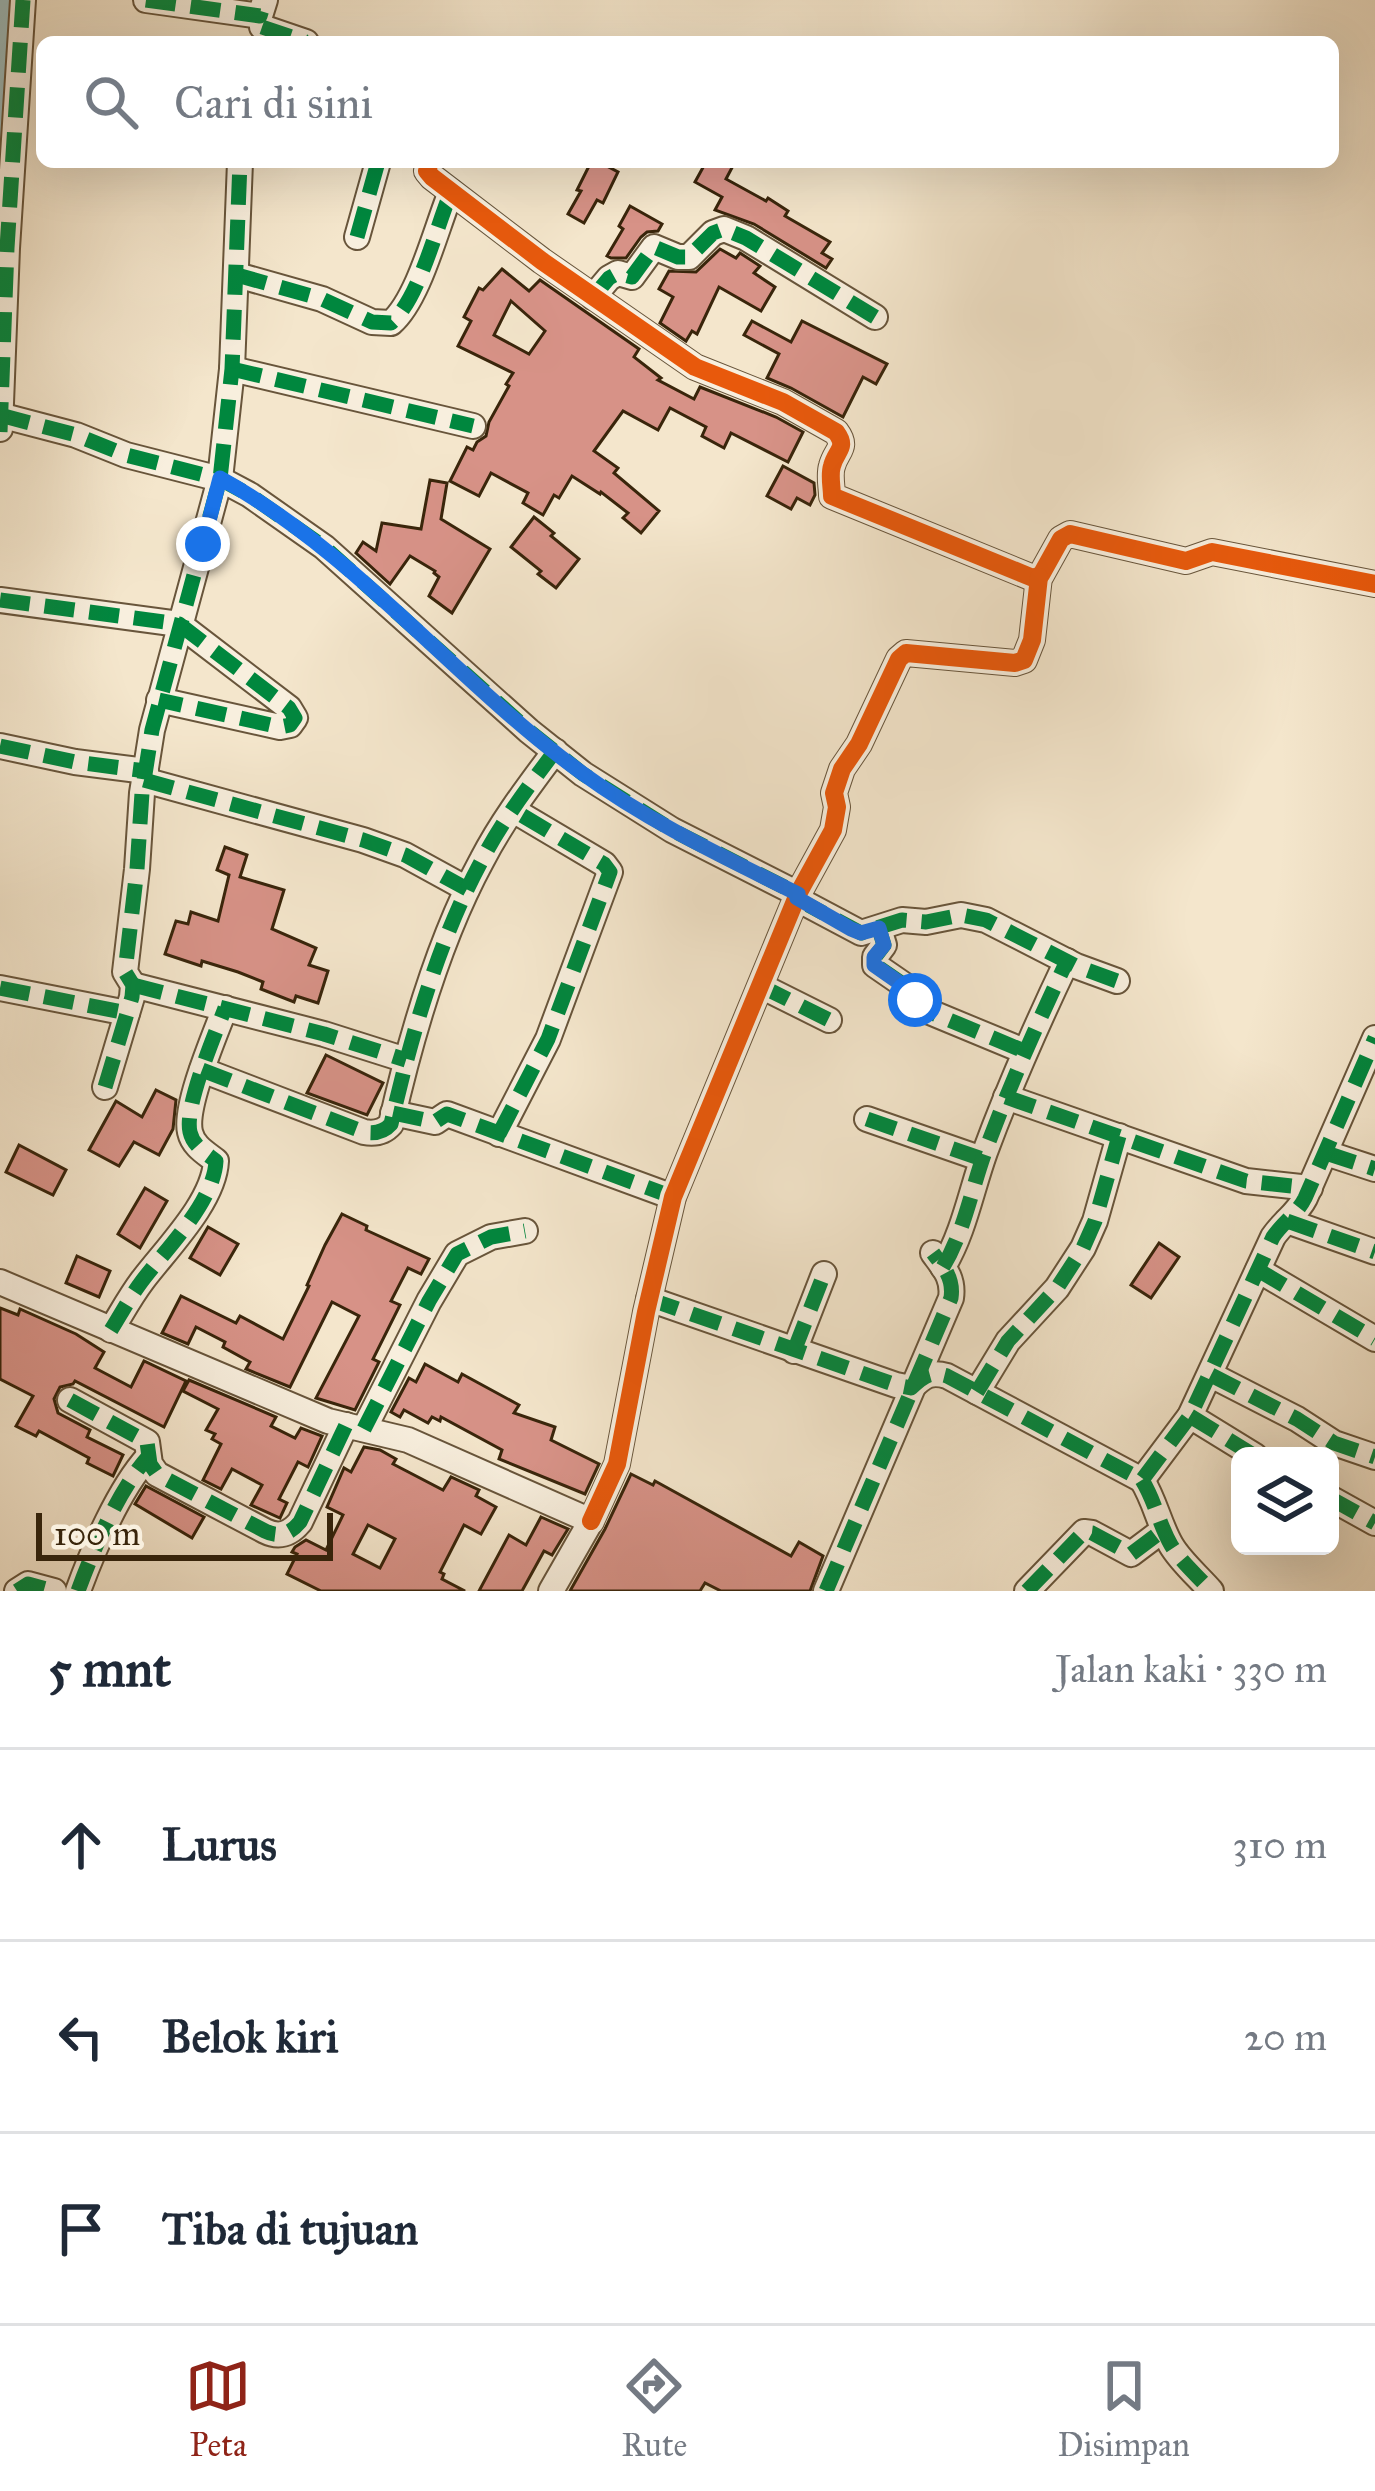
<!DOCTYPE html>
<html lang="id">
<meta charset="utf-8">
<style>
body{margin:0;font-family:"IM FELL Great Primer",serif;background:#f6f6f7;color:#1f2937}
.controls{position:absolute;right:36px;bottom:36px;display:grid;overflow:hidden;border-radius:18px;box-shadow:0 12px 48px #0002}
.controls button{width:108px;height:108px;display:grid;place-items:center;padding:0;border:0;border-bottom:3px solid #e0e1e3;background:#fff;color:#1f2937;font:60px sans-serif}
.scale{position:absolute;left:36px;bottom:30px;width:297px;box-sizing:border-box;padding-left:12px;border:6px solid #39250b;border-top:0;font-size:33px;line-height:42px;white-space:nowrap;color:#39250b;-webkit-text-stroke:9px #f8efde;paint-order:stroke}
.stop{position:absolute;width:36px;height:36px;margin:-27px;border:9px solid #1a73e8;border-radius:50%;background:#fff}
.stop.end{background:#1a73e8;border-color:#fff;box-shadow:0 3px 12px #0008}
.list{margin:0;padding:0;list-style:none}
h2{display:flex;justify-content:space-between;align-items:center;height:156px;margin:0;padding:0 48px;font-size:51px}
h2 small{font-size:39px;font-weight:400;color:#747a83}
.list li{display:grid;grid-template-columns:78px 1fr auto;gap:36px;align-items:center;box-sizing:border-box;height:192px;padding:0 48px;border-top:3px solid #e0e1e3}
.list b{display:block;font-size:45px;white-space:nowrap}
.list em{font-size:39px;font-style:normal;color:#747a83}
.icon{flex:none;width:66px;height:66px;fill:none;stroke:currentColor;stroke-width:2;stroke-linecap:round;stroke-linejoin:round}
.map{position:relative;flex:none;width:1375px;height:1591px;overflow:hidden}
.search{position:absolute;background:#fff;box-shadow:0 12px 48px #0002;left:36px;right:36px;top:36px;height:132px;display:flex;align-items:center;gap:30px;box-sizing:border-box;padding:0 42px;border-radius:18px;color:#747a83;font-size:45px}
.sheet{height:732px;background:#fff}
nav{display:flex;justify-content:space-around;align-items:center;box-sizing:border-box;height:168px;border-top:3px solid #e0e1e3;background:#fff;font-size:33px;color:#747a83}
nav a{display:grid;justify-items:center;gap:6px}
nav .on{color:#8f2418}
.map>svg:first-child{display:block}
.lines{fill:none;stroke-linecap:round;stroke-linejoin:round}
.canal{stroke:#9ebebf;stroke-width:21}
.building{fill:#d79287;stroke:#39250b;stroke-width:3;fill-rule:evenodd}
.minor-casing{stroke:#68553b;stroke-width:28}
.minor{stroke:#f8efde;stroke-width:24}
.quiet{stroke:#00873e;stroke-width:15;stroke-dasharray:30 15;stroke-linecap:butt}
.cycleway-casing{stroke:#f8efde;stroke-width:26}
.cycleway{stroke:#e8590c;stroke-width:18}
.route{stroke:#1a73e8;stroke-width:15}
</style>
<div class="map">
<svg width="1375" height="1591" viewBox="0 0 1375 1591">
<rect width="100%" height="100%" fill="#f4e6cc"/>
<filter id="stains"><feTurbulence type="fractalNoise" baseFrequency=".00167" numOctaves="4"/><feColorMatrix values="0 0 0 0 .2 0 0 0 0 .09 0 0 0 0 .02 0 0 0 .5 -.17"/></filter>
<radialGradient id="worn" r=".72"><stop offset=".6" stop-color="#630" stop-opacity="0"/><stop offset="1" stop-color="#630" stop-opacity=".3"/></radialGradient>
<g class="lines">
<path class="canal" d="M0,135l6,-135"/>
</g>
<g class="building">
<path d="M591,162h8l19,10 -15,31 -6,-3 -13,23 -16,-9 13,-23 -4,-1z"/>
<path d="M706,162h29l-9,17 40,22 2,-3 20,13 -3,5 45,26 -8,11 10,6 -6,9 -72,-44 -39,-14 7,-13 -27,-15z"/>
<path d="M630,206l32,18 -4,7 -11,1 -6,5 -15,21h-15l-4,-2 16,-27 -4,-3z"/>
<path d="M720,249l16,9 4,-5 20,13 -6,7 21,14 -14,24 -42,-24 -22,47 -5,-3 -6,10 -26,-18 13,-26 -14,-8 10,-18 27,1z"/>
<path d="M502,269l27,22 11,-11 99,69 -5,8 27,21 -3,2 36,19 6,-12 76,30 27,15 -15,30 -57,-29 -7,15 -22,-12 4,-9 -36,-19 -12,22 -35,-19 -29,40 24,17 -4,5 45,38 -18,22 -18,-15 5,-5 -27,-21 -1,2 -28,-18 -13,22 -5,-3 -11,20 -20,-12 5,-10 -37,-20 -12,23 -29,-15 17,-34 6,3 4,-8 9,-6 3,-14 20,-36 -3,-2 7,-11 -55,-27 13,-25 -7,-4 15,-29 4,2zM511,301l34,30 -16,23 -35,-19z"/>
<path d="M752,321l39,21 11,-21 85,43 -11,20 -13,-7 -20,40 -52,-29 -24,-10 12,-24 -35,-19z"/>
<path d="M783,466l31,17 1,12 -5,10 -13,-7 -6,11 -24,-13z"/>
<path d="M430,480l17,3 -6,36 49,30 -38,64 -23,-17 10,-19 -5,-4 1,-2 -25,-15 -20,28 -34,-31 7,-11 13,9 6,-28 39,6z"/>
<path d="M534,517l20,16 -3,3 28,23 -23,29 -18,-14 3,-3 -30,-24z"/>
<path d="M225,847l22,8 -7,22 44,13 -12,39 44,19 -7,17 19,6 -10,32 -22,-7 -2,6 -33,-13 2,-7 -25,-10 -36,-11 -1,5 -36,-12 11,-33 12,3 3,-12 27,9 11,-46 -12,-5z"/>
<path d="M326,1055l57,28 -16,32 -60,-22z"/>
<path d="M156,1090l20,10 -3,29 -14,26 -25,-13 -15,24 -30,-16 27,-49 26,16z"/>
<path d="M19,1145l47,25 -13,25 -47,-23z"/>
<path d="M145,1188l22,13 -27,47 -22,-14z"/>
<path d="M342,1214l25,12 -1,4 63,29 -8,15 -13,-6 -17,33 9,4 -27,54 6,3 -24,48 -39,-12 43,-82 -27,-14 -42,85 -44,-18 4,-7 -27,-15 2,-5 -29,-15 -8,17 -26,-11 19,-37 55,27 4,-7 43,23 26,-53 -2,-1 18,-40z"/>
<path d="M208,1227l30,17 -18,31 -30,-17z"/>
<path d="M1159,1243l20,14 -28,41 -20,-13z"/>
<path d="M77,1256l33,15 -11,26 -33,-14z"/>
<path d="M0,1308l18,7 2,-6 56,25 28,18 -9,16 36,19 13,-26 42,20 -22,46 -89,-46 -2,3 -13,3 -6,12 4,14 32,17 -3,7 36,18 -10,21 -26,-13 2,-5 -50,-27 -3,5 -20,-10 17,-30 -33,-17z"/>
<path d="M425,1364l33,18 4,-8 57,31 -5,8 41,14 -4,13 48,24 -14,30 -86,-35 3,-9 -61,-33 -1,4 -8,-4 -4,6 -24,-13 -4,7 -9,-5 18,-34 7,4z"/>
<path d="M189,1380l87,37 -5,9 24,12 6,-10 21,8 -14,31 -10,-5 -19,37 8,4 -7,15 -29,-13 11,-20 -30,-16 -11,20 -18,-9 18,-36 -9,-5 3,-5 -9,-4 12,-21 -35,-18z"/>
<path d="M364,1447l16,3 16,9 -3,5 50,26 8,-13 28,13 -3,6 20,11 -15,27 -17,-9 -24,47 4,2 -2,5 23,12h-144l-34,-17 10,-20 -5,-2 3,-5 11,-7 20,10 17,-35 -16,-8 17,-39 7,4zM368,1525l27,14 -15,29 -27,-14z"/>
<path d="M631,1474l22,11 2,-4 136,75 8,-14 24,14 -13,35h-89l-16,-8 -5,8h-130l35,-62z"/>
<path d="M146,1486l58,31 -12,21 -57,-34z"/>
<path d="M541,1517l27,12 -16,26 -8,-4 -22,40h-43l30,-56 17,10z"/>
</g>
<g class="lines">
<defs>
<g id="minor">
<path d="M146,0l114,16 5,-16"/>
<path d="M262,27l44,15"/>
<path d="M430,162l-3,9 5,6 110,84 153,106 88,35 53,30c12,16 0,18 -4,34 -3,9 0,21 0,30l201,82 8,-3 20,-36 9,-5 116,27 26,-9 163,32"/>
<path d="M357,237l21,-75"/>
<path d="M237,275l85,24 50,23 19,1c28,-24 45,-95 60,-131"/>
<path d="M593,297l16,-19 9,-5 14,4 22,-30 24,10h11l24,-24 11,-4 22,9 129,79"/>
<path d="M232,369l241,57"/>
<path d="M0,415l76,20 50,20 94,24 30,16 74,52 205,184 54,43 89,56 126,64"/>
<path d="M0,429l7,-181 16,-248"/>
<path d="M0,600l179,24 110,84 6,10 -5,7 -10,2 -121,-27"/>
<path d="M0,746l75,16 71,9"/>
<path d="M144,780l219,60 42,15 62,34"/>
<path d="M797,899l64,34 41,-13 24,2 35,-7 25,5 90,46 41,15"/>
<path d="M879,929l5,16 -9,12v8l29,20 7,12 14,13 99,41"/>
<path d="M133,985l191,49 82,26"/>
<path d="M761,986l68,34"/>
<path d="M0,988l127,25"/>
<path d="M202,1070l162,62c11,2 20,0 27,-8 20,-88 48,-185 91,-264 20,-39 47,-74 73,-109"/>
<path d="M105,1087l27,-90 1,-12 -8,-13 12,-103 5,-76 10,-63 68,-251 12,-110 8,-207"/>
<path d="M1006,1097l240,84 64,7"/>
<path d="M393,1113l42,9 12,-8 226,83"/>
<path d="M867,1119l115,40"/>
<path d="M499,1134l49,-95 62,-167 -6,-8 -91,-54"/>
<path d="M1326,1153l49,16"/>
<path d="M1287,1221l88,31"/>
<path d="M943,1267c21,-35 28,-76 42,-115 24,-65 52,-128 82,-191"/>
<path d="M1258,1270l117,69"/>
<path d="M0,1282l328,139 80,19 183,81 -40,70"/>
<path d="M649,1299l247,86 15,3c13,-12 19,-17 36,-12l195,104 48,-64 83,-179c10,-15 24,-23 32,-39l70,-160"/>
<path d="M111,1330c10,-16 19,-33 31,-49 24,-32 72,-79 74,-120 -10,-8 -23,-15 -26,-29 -6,-26 25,-97 35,-124"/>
<path d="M794,1351l30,-77"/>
<path d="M1211,1375l86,44 37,24 41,14"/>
<path d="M977,1392l31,-51 49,-53 26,-40 12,-27 24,-85"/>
<path d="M70,1400l77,42 3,22 7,10 108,57c14,7 25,3 35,-9l46,-97"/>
<path d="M1190,1416l65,40"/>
<path d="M364,1429l65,-128 28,-47 34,-17 34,-6"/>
<path d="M1142,1480c13,21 17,44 29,65 10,17 27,31 40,46"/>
<path d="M1330,1498l45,25"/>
<path d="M591,1521l26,-57 29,-152 27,-115 125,-303 35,-64 4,-23 -3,-14 8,-24 17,-25 40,-85 7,-6 109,10 9,-3 8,-20 7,-63"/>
<path d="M17,1591l11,-7 26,7"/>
<path d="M78,1591c15,-41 41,-102 70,-134"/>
<path d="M826,1591l125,-293c3,-20 -7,-30 -18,-45"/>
<path d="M1027,1591l57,-59 8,1 39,21 32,-24"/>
</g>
</defs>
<use href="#minor" class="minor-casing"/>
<use href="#minor" class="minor"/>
<g class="quiet">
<path d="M146,0l114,16 5,-16"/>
<path d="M262,27l44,15"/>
<path d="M357,237l21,-75"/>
<path d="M237,275l85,24 50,23 19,1c28,-24 45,-95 60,-131"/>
<path d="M593,297l16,-19 9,-5 14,4 22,-30 24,10h11l24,-24 11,-4 22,9 129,79"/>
<path d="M232,369l241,57"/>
<path d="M0,415l76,20 50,20 94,24 30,16 74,52 205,184 54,43 89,56 126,64"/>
<path d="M0,432l7,-184 16,-248"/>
<path d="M0,600l179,24 110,84 6,10 -5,7 -10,2 -121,-27"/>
<path d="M0,746l75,16 71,9"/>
<path d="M144,780l219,60 42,15 62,34"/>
<path d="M797,899l64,34 41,-13 24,2 35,-7 25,5 90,46 41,15"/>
<path d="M879,929l5,16 -9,12v8l29,20 7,12 14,13 99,41"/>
<path d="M133,985l191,49 82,26"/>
<path d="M761,986l68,34"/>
<path d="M0,988l127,25"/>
<path d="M202,1070l162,62c11,2 20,0 27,-8 20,-88 48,-185 91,-264 20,-39 47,-74 73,-109"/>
<path d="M105,1087l27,-90 1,-12 -8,-13 12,-103 5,-76 10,-63 68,-251 12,-110 8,-207"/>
<path d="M1006,1097l240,84 64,7"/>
<path d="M393,1113l42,9 12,-8 226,83"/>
<path d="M867,1119l115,40"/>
<path d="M499,1134l49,-95 62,-167 -6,-8 -91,-54"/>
<path d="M1326,1153l49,16"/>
<path d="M1287,1221l88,31"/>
<path d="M943,1267c21,-35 28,-76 42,-115 24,-65 52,-128 82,-191"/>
<path d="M1258,1270l117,69"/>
<path d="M649,1299l247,86 15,3c13,-12 19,-17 36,-12l195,104 48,-64 83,-179c10,-15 24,-23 32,-39l70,-160"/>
<path d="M111,1330c10,-16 19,-33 31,-49 24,-32 72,-79 74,-120 -10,-8 -23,-15 -26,-29 -6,-26 25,-97 35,-124"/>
<path d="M794,1351l30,-77"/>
<path d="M1211,1375l86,44 37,24 41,14"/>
<path d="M977,1392l31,-51 49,-53 26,-40 12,-27 24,-85"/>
<path d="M70,1400l77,42 3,22 7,10 108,57c14,7 25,3 35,-9l46,-97"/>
<path d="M1190,1416l65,40"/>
<path d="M364,1429l65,-128 28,-47 34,-17 34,-6"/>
<path d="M1142,1480c13,21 17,44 29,65 10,17 27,31 40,46"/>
<path d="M1330,1498l45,25"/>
<path d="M17,1591l11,-7 26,7"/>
<path d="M78,1591c15,-41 41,-102 70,-134"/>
<path d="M826,1591l125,-293c3,-20 -7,-30 -18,-45"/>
<path d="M1027,1591l57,-59 8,1 39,21 32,-24"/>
</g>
<defs>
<g id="cycleway">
<path d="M430,162l-3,9 5,6 110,84 153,106 88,35 53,30c12,16 0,18 -4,34 -3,9 0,21 0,30l201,82 8,-3 20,-36 9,-5 116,27 26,-9 163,32"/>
<path d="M591,1521l26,-57 29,-152 27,-115 125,-303 35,-64 4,-23 -3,-14 8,-24 17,-25 40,-85 7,-6 109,10 9,-3 8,-20 7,-63"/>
</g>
</defs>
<use href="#cycleway" class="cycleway-casing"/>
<use href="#cycleway" class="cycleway"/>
</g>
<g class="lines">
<path class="route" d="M203,544l17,-66c139,77 236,204 362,295 67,49 142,84 216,121l-1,4 54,31 10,4 18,-5 5,17 -10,12v8l30,21 11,14"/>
</g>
<rect width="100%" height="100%" filter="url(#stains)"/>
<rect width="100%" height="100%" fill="url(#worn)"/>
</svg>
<div class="controls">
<button><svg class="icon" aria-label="layers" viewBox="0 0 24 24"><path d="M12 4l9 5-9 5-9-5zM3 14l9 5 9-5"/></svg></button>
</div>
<div class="scale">100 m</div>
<div class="stop" style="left:915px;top:1000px"></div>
<div class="stop end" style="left:203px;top:544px"></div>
<div class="search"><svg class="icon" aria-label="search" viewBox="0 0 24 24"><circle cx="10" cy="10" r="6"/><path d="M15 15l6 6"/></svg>Cari di sini</div>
</div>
<section class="sheet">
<h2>5 mnt<small>Jalan kaki · 330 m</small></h2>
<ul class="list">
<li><svg class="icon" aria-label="ahead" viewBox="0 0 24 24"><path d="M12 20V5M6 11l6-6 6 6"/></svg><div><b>Lurus</b></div><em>310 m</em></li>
<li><svg class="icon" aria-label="left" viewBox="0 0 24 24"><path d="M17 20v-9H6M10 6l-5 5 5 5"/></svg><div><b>Belok kiri</b></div><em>20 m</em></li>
<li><svg class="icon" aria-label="arrive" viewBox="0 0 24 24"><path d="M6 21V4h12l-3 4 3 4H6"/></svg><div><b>Tiba di tujuan</b></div></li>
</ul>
</section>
<nav>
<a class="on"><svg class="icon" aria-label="map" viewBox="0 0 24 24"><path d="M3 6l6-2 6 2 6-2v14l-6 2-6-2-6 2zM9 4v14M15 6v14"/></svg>Peta</a>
<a><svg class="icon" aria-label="directions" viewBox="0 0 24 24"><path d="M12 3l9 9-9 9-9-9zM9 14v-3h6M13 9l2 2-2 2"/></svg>Rute</a>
<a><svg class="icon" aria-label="saved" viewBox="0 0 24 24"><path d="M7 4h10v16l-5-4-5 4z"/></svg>Disimpan</a>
</nav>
